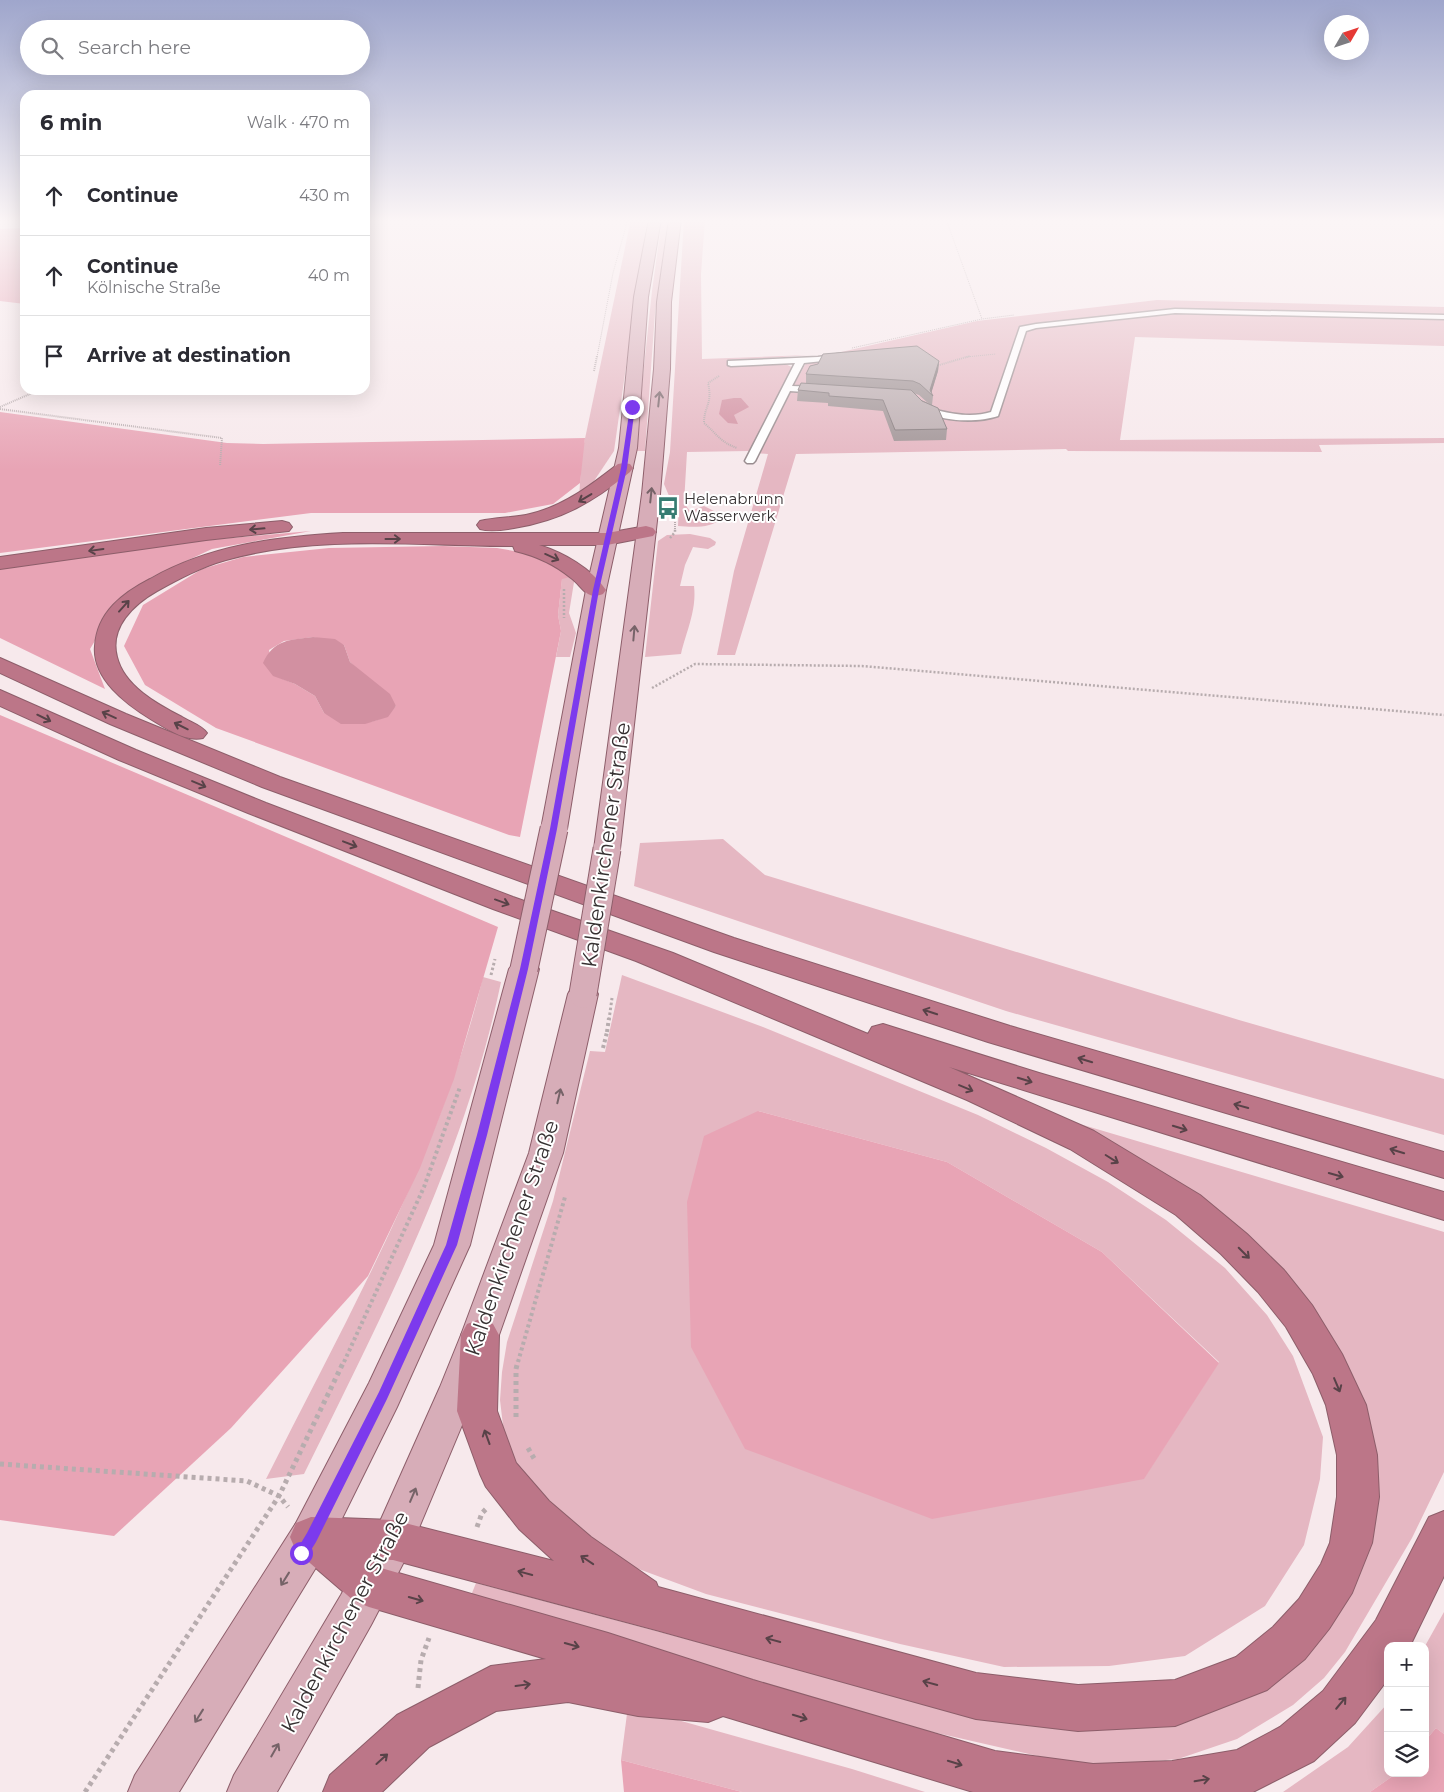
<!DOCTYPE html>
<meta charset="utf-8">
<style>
body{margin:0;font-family:Montserrat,sans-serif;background:#f2f2f3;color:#2b2b33}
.controls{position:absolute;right:15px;bottom:15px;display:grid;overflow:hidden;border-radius:10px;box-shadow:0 5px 20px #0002}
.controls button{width:45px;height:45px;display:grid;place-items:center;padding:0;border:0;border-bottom:1px solid #e1e1e2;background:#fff;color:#2b2b33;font:25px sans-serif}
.compass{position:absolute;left:1324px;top:15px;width:45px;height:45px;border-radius:50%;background:#fff;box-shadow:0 5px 20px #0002;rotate:51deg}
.stop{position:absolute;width:15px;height:15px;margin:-11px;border:4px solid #7c3aed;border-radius:50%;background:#fff}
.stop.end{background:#7c3aed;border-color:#fff;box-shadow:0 1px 5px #0008}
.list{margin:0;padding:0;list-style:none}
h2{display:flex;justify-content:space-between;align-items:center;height:65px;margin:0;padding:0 20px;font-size:21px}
h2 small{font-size:16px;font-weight:400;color:#7c7c81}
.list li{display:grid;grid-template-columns:32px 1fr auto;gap:15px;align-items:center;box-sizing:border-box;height:80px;padding:0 20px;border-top:1px solid #e1e1e2}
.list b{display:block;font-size:19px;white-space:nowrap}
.list p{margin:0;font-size:16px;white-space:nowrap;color:#7c7c81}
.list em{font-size:16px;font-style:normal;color:#7c7c81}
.icon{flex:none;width:28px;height:28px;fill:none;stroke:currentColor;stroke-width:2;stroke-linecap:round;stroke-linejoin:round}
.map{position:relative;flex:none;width:1444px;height:1792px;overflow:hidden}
.search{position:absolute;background:#fff;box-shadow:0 5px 20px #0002;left:20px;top:20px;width:350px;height:55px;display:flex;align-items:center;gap:12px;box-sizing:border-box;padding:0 18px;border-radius:28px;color:#7c7c81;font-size:19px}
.panel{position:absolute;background:#fff;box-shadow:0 5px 20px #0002;left:20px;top:90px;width:350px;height:305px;border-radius:15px}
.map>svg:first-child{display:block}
.green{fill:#e5b7c2;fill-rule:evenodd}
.forest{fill:#e8a4b5;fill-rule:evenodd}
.water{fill:#d290a1}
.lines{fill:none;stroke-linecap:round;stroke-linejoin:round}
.service-casing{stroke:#978a8d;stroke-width:3}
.primary-casing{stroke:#8d5e6a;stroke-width:2}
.motorway-casing{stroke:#8d5e6a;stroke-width:2}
.path-far4{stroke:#b7acae;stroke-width:1;stroke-dasharray:1 1;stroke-linecap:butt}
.path-far3{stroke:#b7acae;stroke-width:2;stroke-dasharray:1 1;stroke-linecap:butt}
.path-far2{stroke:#b7acae;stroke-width:2.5;stroke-dasharray:2 2;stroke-linecap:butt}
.path-far1{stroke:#b7acae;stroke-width:4;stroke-dasharray:3 3;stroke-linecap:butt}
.path{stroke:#b7acae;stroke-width:5;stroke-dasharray:4 4;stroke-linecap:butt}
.service{fill:#fff;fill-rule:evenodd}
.primary{fill:#d7adb8;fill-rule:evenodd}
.motorway{fill:#bc7688;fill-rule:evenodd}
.primary-bridge-casing{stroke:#8d5e6a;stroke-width:29;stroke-linecap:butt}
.path-bridge-far1{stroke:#b7acae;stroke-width:3;stroke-dasharray:2.5 2.5;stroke-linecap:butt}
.path-bridge{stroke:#b7acae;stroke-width:4;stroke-dasharray:3 3;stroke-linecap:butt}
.primary-bridge{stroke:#d7adb8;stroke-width:27}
.wall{fill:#a19597;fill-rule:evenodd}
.shaded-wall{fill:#83797b}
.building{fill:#bbadb0;stroke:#83797b}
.oneway{stroke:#766368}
.oneway2{stroke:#584248}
.route{fill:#7c3aed}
.labels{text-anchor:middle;stroke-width:4;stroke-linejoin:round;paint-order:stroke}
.far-poi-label{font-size:15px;fill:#363132;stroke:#fff;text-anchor:start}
.near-street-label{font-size:21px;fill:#363132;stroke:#fff}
</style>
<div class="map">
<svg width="1444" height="1792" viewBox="0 0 1444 1792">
<rect width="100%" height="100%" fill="#f7e9ec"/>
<g class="green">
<path d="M631,219h16l-33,232 -26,39 -9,8 3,-45z"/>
<path d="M662,219h6l-13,94 -10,138h-10l17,-160z"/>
<path d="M684,219h21l-4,55 1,85 107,-4 -81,6v4l55,-2 11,5 -45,83 -62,1 -3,51 6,8 14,-5 10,5 7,7c-9,11 -30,9 -43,8l1,-23h-7l-8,-19 6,-32z"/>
<path d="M1157,300l287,7v39l-309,-9 -15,103 324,-2v5l-125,2 3,7 -254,-1 -2,-2 -270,5 -61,201h-18l17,-84 34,-117 -12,-1 50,-90 9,-5 162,-37z"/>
<path d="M690,534l20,4 6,4 -1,3 -7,4 -15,-2 -8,18 -5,21h14c3,24 -8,46 -13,68l-36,3 13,-116 9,-6z"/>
<path d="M575,576l-6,37 7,20 -6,24h-14l5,-26 -3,-16 4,-37z"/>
<path d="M723,839l42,36 474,145 205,59v56l-438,-124 -372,-125 6,-43z"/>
<path d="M622,975l141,52 215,88 68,33 62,34 58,38 59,48 42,47 26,41 30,81 -3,42 -16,66 -39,61 -80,50 -76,10 -105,1 -104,-23 -194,-50 -70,-26 -52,-31 -51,-41 -18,-33 -11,-29 -4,-34 2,-28 5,-30 46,-141 37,-150 15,1zM758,1111l189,51 155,90 117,110 -75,116z"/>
<path d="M483,977l18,5c-36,174 -119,334 -197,492l-38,5c81,-162 174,-323 217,-502z"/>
<path d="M1073,1122l371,110v240l-32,66 -67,114 -21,26 -31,27 -56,34 -59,20 -74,6 -44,-4 -158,-36 -432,-127 6,-15 488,130 219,6 177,-154 -39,-243z"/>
<path d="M1444,1612v122l-8,-6 -11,13v-95z"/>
<path d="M1388,1703v70h9l-27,19h-87l65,-45z"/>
<path d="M628,1706l224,63 73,23h-183l-121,-32z"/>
</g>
<g class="forest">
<path d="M25,228v76l-25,-3v-72z"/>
<path d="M0,412l227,31 36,1 322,-6 -5,45 -27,21 -48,9h-194l-311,40z"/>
<path d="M311,531l-99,18 -60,28 -32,22 -30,50 15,40 -105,-51v-70l207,-28z"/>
<path d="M443,546l54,2 33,6 45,22 -13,3 -4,36 3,16 -41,206 -11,-2 -293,-107 -71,-43 -21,-39 19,-41 59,-36 41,-12 86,-9zM313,637l31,8 6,17 46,44c-21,26 -45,14 -72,7l-9,-17 -20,-12 -22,-9 -4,-25 15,-9z"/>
<path d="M0,715l498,212 -44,152 -34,89 -52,108 -137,152 -117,108 -114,-16z"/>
<path d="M758,1111l189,51 155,90 117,111 -75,116 -212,40 -187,-70 -54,-102 -4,-145 17,-66z"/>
<path d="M1436,1728l8,6v58h-74l27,-19h28v-32z"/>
<path d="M621,1760l121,32h-118z"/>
</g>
<g class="water">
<path d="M734,398h7l8,9 -15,8 4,9 -10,-1 -9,-9 3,-14z"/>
<path d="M313,637l22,2 9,6 6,17 40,32 6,12 -8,11 -23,7h-24l-17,-11 -9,-17 -20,-12 -22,-8 -10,-13c11,-24 27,-23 50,-26z"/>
</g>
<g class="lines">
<defs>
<g id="service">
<path d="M1175,309l269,6v4l-269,-6 -139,15 -10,3 -28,85c-21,7 -64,7 -80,-11l4,-3c6,2 11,7 18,9 15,4 36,6 51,1l29,-85 16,-3z"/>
<path d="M839,354l4,3 -1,2 -38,4 -12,23 26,1 4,3 -4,3 -28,-2 -35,70 -2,2h-6l-2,-2 50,-98 -64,3 -3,-1v-4l90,-4z"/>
</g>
<g id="primary">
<path d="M649,219h12l-13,78 -11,151 -31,142 -39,239 -4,6 -9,2 -9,-2 -4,-6 45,-239 33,-142 15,-151z"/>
<path d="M669,219h12l-10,83 -1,67 -10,125 -40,355 -4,6 -9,2 -9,-2 -4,-6 48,-355 12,-125 3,-67z"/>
<path d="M524,959l10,3 5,7 -69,276 -73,162 -71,144 -147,241h-51l7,-17 161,-252 73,-140 65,-138 75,-276 5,-7z"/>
<path d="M583,984l11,3 4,7 -35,159 -64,182 -21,52 -70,167 -37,71 -94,167h-50l7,-17 107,-180 37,-69 62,-139 21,-52 68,-182 39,-159 4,-7z"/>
</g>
<g id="motorway">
<path d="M624,463l6,1 3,4 -3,4c-37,30 -68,48 -116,56 -11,2 -23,4 -34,1l-3,-4 3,-4c17,-4 34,-3 50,-7 34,-8 61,-29 88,-50z"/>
<path d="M282,521l7,2 3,4 -3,4 -83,9 -206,29v-12l206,-29z"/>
<path d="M646,526l7,2 3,4 -3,4 -46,9h-68c25,8 52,23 67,45l-3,4c-5,2 -10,3 -15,0 -6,-4 -11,-12 -17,-16 -17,-14 -35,-22 -56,-27l-2,-5c-94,0 -195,-12 -287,14 -25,7 -47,19 -69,31 -23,13 -48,36 -40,66 7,29 40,47 65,60 8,5 19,8 25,16l-4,5c-17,4 -36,-9 -51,-18 -26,-16 -60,-41 -57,-74 2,-34 28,-53 55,-67 60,-34 125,-42 193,-46h264z"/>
<path d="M0,658l126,56 154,63 454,161 276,88 434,126v26l-456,-136 -274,-90 -452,-165 -152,-63 -110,-51z"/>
<path d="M0,690l136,60 130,53 247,94 160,56 195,81 4,-7 11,-3 156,49 405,119v28l-495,-153 145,64 106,64 47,39 37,36 28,35 30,49 24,51 11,50 2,42 -7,46 -20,50 -23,36 -24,30 -38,31 -92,36 -97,5 -102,-12 -320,-89 -263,-70 -23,-1 11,9 227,65 145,47 242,71 98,13 79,-3 65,-11 43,-23 43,-36 53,-71 53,-103 15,-6v65l-34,70h-22v33l-33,44 -41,38 -61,31h-280l-250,-76 -15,6 -70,-6 -70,-14 -72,9 -67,36 -47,45h-59l7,-17 67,-60 94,-49 55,-7 -177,-52 -15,-6 -58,-50 -6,-14 6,-14 15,-6 82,3 161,41 -35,-32 -33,-42 -6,-13 -23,-63 4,-76 6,-11 13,-5 13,5 6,11 -2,76 19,52 33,38 42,36 65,45 2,5 318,86 102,12 97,-5 61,-23 37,-30 26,-28 22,-35 9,-21 7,-46v-42l-11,-50 -13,-31 -27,-47 -28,-35 -37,-38 -45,-39 -106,-66 -103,-49 -331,-139 -143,-52 -245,-96 -129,-53 -119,-54z"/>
</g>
</defs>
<use href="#service" class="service-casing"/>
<use href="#primary" class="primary-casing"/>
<use href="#motorway" class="motorway-casing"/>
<g class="path-far4">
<path d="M946,219l36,100"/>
<path d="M852,348l130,-29 32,-4"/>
<path d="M597,357l16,-84 15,-54"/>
<path d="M966,357l30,-3"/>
</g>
<g class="path-far3">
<path d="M936,366l34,-10"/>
<path d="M594,371l3,-15"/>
<path d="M719,376l-11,7c5,21 -4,23 -4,40 13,11 16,19 33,25"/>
<path d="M0,407l39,-17"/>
<path d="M0,409l222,29 -2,28"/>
<path d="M675,498v32"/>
</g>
<g class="path-far2">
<path d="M670,538l5,-6v-3"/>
<path d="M564,589v29"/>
<path d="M652,688l43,-24 167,2 582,49"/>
</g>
<g class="path-far1">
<path d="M603,1048l4,-16"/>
<path d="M344,1362l80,-175 36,-100"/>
<path d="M518,1362l47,-165"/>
</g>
<g class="path">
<path d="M516,1417v-48l2,-8"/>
<path d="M528,1448l7,12"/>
<path d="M0,1464l247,17 32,15 9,11"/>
<path d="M477,1527l5,-14 4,-4"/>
<path d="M418,1688l3,-28 8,-22"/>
<path d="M85,1792l194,-296 65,-135"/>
</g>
<use href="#service" class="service"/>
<use href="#primary" class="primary"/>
<use href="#motorway" class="motorway"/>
<defs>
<g id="primary-bridge">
<path d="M524,969l30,-140"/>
<path d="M583,994l24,-145"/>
</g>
</defs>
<use href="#primary-bridge" class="primary-bridge-casing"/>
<g class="path-bridge-far1">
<path d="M491,975l4,-16"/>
<path d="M609,1020l3,-22"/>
</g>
<path class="path-bridge" d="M607,1032l2,-14"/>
<use href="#primary-bridge" class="primary-bridge"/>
</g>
<path class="wall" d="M939,361l-1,10 -7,22 2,3 -1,9 15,24 -1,11 -52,1 -11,-30 -55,-5v-3l-31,-2 1,-11 8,-7v-9zM913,393l6,2 10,9 -7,-3z"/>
<path class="shaded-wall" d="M939,361l-1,10 -7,23 -1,-4z"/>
<g class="building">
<path d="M917,346l22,15 -9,29 3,6 -13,-12 -7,-3 -107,-7 4,-8 8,-2 5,-10z"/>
<path d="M801,383l110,7 11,11 16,7 9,21 -52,1 -12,-30 -54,-4v-3l-31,-3z"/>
</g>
<defs><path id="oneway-shaft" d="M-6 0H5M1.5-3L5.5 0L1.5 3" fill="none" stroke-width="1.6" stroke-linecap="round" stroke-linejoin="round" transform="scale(1.25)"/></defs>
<g class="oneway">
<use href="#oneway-shaft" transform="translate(659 399) rotate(-84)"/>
<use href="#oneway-shaft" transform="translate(651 495) rotate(-84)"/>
<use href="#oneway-shaft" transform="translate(634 633) rotate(-85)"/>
<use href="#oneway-shaft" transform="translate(559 1096) rotate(-77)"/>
<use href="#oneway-shaft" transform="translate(413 1495) rotate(-67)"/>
<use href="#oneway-shaft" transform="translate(285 1579) rotate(122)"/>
<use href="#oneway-shaft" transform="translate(199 1716) rotate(122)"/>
<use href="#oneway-shaft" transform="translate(275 1750) rotate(-60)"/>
</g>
<g class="oneway2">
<use href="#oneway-shaft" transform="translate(585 498) rotate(149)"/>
<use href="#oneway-shaft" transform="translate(257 529) rotate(175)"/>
<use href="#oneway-shaft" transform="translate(393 539)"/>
<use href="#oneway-shaft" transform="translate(96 550) rotate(172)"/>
<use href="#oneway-shaft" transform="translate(552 557) rotate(24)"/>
<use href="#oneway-shaft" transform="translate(124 606) rotate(-48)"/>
<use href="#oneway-shaft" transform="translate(109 715) rotate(-156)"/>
<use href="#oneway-shaft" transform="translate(44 718) rotate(26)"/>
<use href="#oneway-shaft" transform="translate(181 726) rotate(-154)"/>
<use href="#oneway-shaft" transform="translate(199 784) rotate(23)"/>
<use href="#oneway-shaft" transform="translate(350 844) rotate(21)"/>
<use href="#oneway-shaft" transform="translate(502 902) rotate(20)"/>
<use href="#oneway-shaft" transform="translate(930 1012) rotate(-162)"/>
<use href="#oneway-shaft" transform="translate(1085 1060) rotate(-163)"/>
<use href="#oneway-shaft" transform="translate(1025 1080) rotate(17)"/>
<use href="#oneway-shaft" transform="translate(966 1088) rotate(23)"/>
<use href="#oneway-shaft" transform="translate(1241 1106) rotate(-165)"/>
<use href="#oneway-shaft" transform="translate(1180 1128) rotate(17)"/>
<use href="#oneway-shaft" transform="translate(1397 1151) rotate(-163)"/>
<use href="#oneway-shaft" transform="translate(1112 1159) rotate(32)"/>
<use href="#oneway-shaft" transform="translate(1336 1175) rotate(16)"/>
<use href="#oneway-shaft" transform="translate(1244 1253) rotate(45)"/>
<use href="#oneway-shaft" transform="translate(1337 1385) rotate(67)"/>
<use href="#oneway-shaft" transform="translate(487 1437) rotate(-110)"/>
<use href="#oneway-shaft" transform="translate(587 1560) rotate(-146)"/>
<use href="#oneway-shaft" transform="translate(525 1573) rotate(-165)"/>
<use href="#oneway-shaft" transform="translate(416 1599) rotate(16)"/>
<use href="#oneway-shaft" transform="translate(773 1640) rotate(-165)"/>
<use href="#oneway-shaft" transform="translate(572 1645) rotate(16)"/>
<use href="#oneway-shaft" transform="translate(930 1683) rotate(-165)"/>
<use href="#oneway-shaft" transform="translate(523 1685) rotate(-8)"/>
<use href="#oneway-shaft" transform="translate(1341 1703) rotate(-50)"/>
<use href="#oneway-shaft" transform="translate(800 1717) rotate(17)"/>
<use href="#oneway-shaft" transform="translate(382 1759) rotate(-42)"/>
<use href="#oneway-shaft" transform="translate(955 1763) rotate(17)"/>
<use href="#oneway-shaft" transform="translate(1202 1780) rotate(-10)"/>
</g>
<linearGradient id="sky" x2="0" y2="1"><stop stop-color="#9fa6cc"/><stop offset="0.47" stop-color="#fbf5f6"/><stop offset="1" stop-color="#fbf5f6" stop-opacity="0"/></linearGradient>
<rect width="1444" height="470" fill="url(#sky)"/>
<path class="route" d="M632,406l3,1 -8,61 -28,122 -42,239 -29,140 -41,166 -30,110 -70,154 -71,143 -10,16 -5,1 -4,-1 -2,-5 12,-20 72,-141 67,-147 31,-110 43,-166 30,-140 43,-239 28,-122 9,-61z"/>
<defs>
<symbol id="bus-bare" viewBox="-9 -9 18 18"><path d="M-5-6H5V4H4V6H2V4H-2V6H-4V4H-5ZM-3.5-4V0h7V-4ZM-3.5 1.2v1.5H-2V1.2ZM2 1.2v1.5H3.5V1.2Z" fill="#367b71" stroke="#fff" stroke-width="2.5" paint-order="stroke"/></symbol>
</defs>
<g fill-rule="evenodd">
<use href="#bus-bare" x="652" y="492" width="32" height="32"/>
</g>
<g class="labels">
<g class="far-poi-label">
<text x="684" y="504">Helenabrunn<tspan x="684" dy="17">Wasserwerk</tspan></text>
</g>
<g class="near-street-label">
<text transform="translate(606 845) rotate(-82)" y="7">Kaldenkirchener Straße</text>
<text transform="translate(512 1238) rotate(-71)" y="7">Kaldenkirchener Straße</text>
<text transform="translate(345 1622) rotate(-62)" y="7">Kaldenkirchener Straße</text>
</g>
</g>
</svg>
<div class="controls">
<button>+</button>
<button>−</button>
<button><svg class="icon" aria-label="layers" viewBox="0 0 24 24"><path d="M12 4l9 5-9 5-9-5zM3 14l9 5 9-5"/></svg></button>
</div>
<svg class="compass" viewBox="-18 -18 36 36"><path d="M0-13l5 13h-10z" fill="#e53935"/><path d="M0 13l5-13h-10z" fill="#7c7c81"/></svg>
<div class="stop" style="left:301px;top:1553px"></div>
<div class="stop end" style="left:632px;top:407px"></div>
<div class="search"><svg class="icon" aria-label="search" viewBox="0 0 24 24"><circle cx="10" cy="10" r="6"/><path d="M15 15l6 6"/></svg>Search here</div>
<section class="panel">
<h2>6 min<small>Walk · 470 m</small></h2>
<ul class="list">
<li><svg class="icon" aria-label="ahead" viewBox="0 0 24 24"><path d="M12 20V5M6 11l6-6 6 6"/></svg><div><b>Continue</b></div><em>430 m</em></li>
<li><svg class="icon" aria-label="ahead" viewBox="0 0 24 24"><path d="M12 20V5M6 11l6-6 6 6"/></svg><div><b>Continue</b><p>Kölnische Straße</p></div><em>40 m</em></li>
<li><svg class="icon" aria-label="arrive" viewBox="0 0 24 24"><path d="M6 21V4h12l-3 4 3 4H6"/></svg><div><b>Arrive at destination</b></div></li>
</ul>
</section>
</div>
